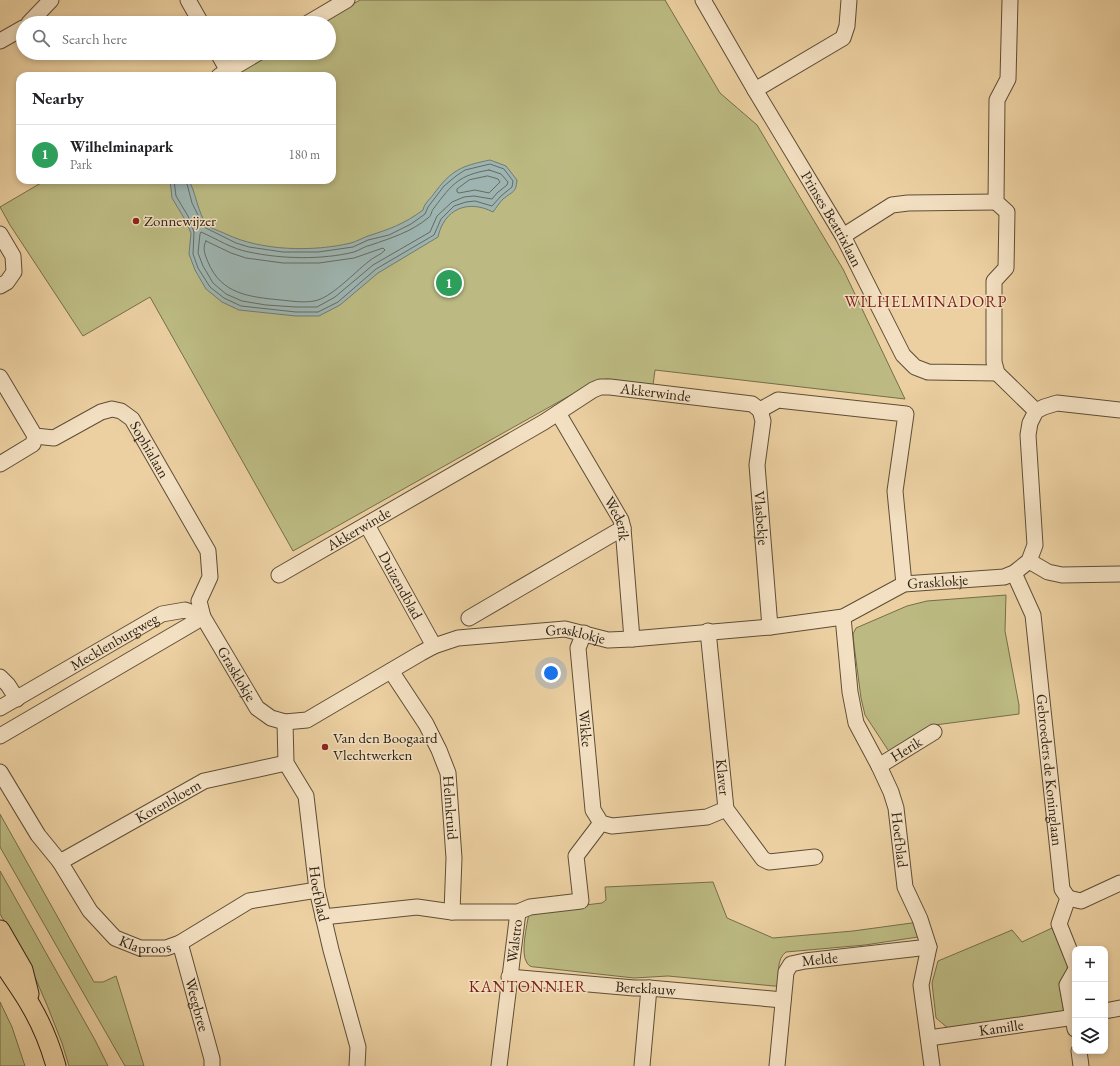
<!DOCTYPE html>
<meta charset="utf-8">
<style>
body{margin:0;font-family:"EB Garamond",serif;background:#f2f2f2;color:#202124}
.controls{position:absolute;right:12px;bottom:12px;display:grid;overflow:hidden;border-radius:8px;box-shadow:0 2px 6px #0003}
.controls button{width:36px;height:36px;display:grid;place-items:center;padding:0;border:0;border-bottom:1px solid #e0e0e0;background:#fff;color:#202124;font:20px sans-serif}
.you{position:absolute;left:551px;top:673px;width:14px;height:14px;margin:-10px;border:3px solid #fff;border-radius:50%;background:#1a73e8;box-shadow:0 0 0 6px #1a73e833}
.badge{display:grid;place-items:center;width:26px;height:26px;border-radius:50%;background:#111827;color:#fff;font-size:13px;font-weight:700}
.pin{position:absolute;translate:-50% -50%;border:2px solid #fff;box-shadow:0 1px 4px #0006}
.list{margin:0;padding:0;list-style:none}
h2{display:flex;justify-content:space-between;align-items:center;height:52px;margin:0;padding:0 16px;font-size:17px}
h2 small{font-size:13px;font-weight:400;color:#757577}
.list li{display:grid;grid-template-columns:26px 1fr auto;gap:12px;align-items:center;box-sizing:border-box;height:60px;padding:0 16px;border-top:1px solid #e0e0e0}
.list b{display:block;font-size:15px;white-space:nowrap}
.list p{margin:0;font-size:13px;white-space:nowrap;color:#757577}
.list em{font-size:13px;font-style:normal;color:#757577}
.icon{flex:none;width:22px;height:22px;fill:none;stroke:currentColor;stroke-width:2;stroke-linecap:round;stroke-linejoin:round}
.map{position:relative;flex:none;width:1120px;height:1066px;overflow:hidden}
.search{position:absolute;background:#fff;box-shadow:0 2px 6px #0003;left:16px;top:16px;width:320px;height:44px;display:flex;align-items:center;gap:10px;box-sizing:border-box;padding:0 14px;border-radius:22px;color:#757577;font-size:15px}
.panel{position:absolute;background:#fff;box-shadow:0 2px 6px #0003;left:16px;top:72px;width:320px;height:112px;border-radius:12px}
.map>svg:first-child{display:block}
.green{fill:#bcba82;stroke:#756e4b}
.water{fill:#9db4b0;stroke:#717a72}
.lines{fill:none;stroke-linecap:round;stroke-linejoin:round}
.shore{stroke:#666b62;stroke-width:1}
.minor-casing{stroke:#5e4e37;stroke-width:17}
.major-casing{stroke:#2e2214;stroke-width:21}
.minor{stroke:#f3e0c2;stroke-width:15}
.major{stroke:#ecd0a1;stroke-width:19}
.poi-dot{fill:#8f2418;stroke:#f3e0c2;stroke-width:1.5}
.labels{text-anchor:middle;stroke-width:3;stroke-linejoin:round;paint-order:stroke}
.street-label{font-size:15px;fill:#2e2214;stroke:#f3e0c2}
.poi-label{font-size:15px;fill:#2e2214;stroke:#f3e0c2;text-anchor:start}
.neighbourhood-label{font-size:16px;letter-spacing:1px;fill:#7a1f14;stroke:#f3e0c2}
</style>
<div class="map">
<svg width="1120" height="1066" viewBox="0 0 1120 1066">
<rect width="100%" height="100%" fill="#ecd0a1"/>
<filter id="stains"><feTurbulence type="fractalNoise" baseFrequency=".005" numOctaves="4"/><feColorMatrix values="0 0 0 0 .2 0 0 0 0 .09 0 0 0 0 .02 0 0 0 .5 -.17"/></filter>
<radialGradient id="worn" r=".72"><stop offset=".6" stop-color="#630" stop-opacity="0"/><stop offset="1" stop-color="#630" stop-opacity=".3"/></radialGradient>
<g class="green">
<path d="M360,0h305l55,93 37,32 69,116 17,28 62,130 -250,-29 -2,15 -46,-6 -13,3 -301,169 -143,-254 -67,39 -73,-111 -10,-18 46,-27h286v-104h-104l40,-23h61v-30h-9z"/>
<path d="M1006,595l-1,36 14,74v9l-84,11 -45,27 -2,-2 -23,-35 -4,-17 -7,-53 -1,-11 3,-6 51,-22 20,-5z"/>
<path d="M0,814l94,168h9l13,-6 28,90h-19l-125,-219z"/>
<path d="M0,871l95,169 13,26h-39l-7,-23 -15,-38 -19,-44 -28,-47z"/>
<path d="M713,882l14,36 46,20 80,-7 66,-9 -1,15 -53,8 -79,7c-10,7 -7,23 -8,34h-4l-106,-10 -34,2 -99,-11c-4,0 -6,-1 -8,-4 -7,-10 0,-38 2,-50l6,-2 67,-8 4,-3 -1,-13z"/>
<path d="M1052,928l16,32 -1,11 -8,12 5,30 -115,16 -13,-11 -4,-35 6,-22 74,-31 10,12z"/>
<path d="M0,1002l12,25 13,39h-25z"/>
</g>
<path class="water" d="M490,160l16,6 11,14c-1,13 -4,11 -14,19 -3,3 -7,9 -10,13 -25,-13 -49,-3 -55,25l-60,36 -38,32 -21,11h-23l-57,-6 -17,-8 -16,-13 -11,-19 -6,-16 2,-21 -7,-15 -12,-20 -2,-18h18c7,7 10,36 19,44 4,5 13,7 19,10 35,17 87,18 125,9 6,-2 12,-5 17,-7 22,-7 36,-12 55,-26 1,-6 6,-10 10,-15 18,-25 28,-29 57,-35z"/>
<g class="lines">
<g class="shore">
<path d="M489,170l12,4 7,8 -1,3 -10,8 -5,6 -18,-3 -10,1 -12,5 -15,14 -7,16 -57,33 -38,32 -18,10h-21l-30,-2 -24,-4 -16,-7 -13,-11 -10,-17 -5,-13 2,-19 1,-2c16,7 31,17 48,20 32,7 73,8 105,0 6,-2 11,-6 17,-7 20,-7 40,-13 57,-27 4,-3 3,-7 6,-10 18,-24 25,-33 55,-38z"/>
<path d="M488,176l10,3 2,3 -11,11 -14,-3 -16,3 -2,-1v-3l12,-9z"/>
<path d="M174,180l2,16 12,20 6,16 -1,22 5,14 12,19 14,11 17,8 55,6h22l20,-10 38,-33 58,-34 7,-16 13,-13 12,-4 9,-1 17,5 9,-10 11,-9 1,-6 -9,-12 -14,-5 -25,6 -9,6 -12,10 -16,21 -3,7 -14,10 -22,11 -21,5 -15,7 -35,5h-35l-34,-5 -13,-4 -32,-16 -12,-24 -6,-23"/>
<path d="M206,241l25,12 15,5 37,5h36l35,-5 29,-10 2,2c-4,5 -12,7 -17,12 -13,10 -38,37 -54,39 -11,2 -23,0 -33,-1 -32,-3 -60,-6 -73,-38 -3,-7 -6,-14 -2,-21z"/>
</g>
<defs>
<g id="minor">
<path d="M188,0l13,23"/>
<path id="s1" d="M703,0l52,90 88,146 60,119 12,12 13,5 69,1"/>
<path d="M1010,0l-2,79 -11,21 -1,102 11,10 -1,56 -12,13v81l3,11 39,38"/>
<path d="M29,23l22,-23"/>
<path d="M308,23l39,-23"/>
<path d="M0,41l23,-13"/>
<path d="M218,53l10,18"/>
<path d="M219,76l39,-23"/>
<path d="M755,90l88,-52 4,-12 2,-26"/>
<path d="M0,234l13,22 1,16 -7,10 -7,4"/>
<path d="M843,236l49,-31 16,-2 88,-1"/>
<path id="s2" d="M0,377l35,59 19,2 47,-26 11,-3 9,2 11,8 76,132 2,26 -11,24 4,16 54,91 14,10 14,4 22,-2 114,-67 13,-7 24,-8 107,-9 43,11 24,-1 138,-12 73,-10 61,-33 100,-7 10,-4 15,-12 6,-16 -7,-110 2,-12 6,-12 8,-4 13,-4 63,7"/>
<path id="s3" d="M760,410l3,11 -6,44 13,162"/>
<path id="s4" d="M558,413l63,107 2,8 9,111"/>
<path d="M0,464l33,-20 2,-8"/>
<path id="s5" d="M367,525l67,121"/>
<path d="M1029,561l19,11 14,3 58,-1"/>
<path id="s6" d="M1014,573l19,42 29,274 6,9 -9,26 16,40"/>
<path id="s7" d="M279,575l265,-153 49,-32 7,-3h10l142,17 8,6 18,-10 128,14 -11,77 9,93"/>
<path id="s8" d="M843,617l7,75 6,31 23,43 12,26 5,16 9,79 15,32 9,28 -8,38 11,81"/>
<path d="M469,618l154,-90"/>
<path id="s9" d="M708,631l18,178 37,50 6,3 46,-5"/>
<path id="s10" d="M584,633l-6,15 15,162 8,13 11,3 95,-9 19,-8"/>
<path id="s11" d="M391,671l35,53 13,26 9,23 6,85 -2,54"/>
<path d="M0,677l8,8 9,14"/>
<path id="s12" d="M0,708l162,-94 23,-4 18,7"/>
<path id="s13" d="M285,722l1,41 20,33 11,94 14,60 27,97 -1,19"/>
<path d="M0,736l195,-114"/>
<path id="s14" d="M879,766l55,-34"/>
<path id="s15" d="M0,772l38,63 22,27 30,49 25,27 25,10h26l14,-5 69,-42 68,-11"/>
<path id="s16" d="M60,862l144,-81 82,-18"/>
<path d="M1068,898l13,3 39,-18"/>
<path d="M323,917l94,-10 35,5h66l12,-5 51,-6 -5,-45 25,-33"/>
<path id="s17" d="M180,943l32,116v7"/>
<path d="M1075,971l-8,14 8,44"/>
<path id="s18" d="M509,977l125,11h15l134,12"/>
<path d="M1105,1011l15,-3"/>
<path id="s19" d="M929,1038l146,-21"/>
<path d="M1079,1051l2,15"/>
<path id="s20" d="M499,1066l19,-154"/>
<path d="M642,1066l7,-78"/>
<path id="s21" d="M777,1066l9,-94 5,-8 14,-3 124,-14"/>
</g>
<g id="major">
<path d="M0,930l23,40 6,24"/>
<path d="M0,958c10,17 23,33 32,50 11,19 18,37 24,58"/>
</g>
</defs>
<use href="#minor" class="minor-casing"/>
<use href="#major" class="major-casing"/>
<use href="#minor" class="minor"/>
<use href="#major" class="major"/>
</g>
<g class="poi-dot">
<circle cx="136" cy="221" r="4"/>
<circle cx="325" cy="747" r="4"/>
</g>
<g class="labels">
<g class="street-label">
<text dy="5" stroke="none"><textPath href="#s1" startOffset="254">Prinses Beatrixlaan</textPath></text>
<text dy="5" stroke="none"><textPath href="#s7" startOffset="428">Akkerwinde</textPath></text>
<text dy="5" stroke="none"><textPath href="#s2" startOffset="211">Sophialaan</textPath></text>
<text dy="5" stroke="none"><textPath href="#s3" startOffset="109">Vlasbekje</textPath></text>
<text dy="5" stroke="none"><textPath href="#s4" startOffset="122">Wederik</textPath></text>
<text dy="5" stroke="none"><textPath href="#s7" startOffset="92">Akkerwinde</textPath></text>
<text dy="5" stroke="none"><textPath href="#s2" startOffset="1220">Grasklokje</textPath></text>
<text dy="5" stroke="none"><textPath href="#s5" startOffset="69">Duizendblad</textPath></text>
<text dy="5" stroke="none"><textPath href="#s2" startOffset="847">Grasklokje</textPath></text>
<text dy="5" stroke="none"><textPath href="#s12" startOffset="132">Mecklenburgweg</textPath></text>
<text dy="5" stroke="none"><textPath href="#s2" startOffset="463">Grasklokje</textPath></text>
<text dy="5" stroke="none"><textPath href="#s10" startOffset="97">Wikke</textPath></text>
<text dy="5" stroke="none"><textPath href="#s14" startOffset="32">Herik</textPath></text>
<text dy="5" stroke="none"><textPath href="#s6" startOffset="202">Gebroeders de Koninglaan</textPath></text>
<text dy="5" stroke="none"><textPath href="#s9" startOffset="147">Klaver</textPath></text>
<text dy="5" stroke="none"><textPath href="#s16" startOffset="124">Korenbloem</textPath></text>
<text dy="5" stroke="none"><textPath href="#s11" startOffset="152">Helmkruid</textPath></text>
<text dy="5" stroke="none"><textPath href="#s8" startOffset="233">Hoefblad</textPath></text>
<text dy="5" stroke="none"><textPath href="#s13" startOffset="178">Hoefblad</textPath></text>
<text dy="5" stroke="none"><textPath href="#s15" startOffset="234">Klaproos</textPath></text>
<text dy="5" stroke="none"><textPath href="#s20" startOffset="126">Walstro</textPath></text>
<text dy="5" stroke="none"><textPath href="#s21" startOffset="133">Melde</textPath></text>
<text dy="5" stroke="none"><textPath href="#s18" startOffset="137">Bereklauw</textPath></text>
<text dy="5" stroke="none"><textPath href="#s17" startOffset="64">Weegbree</textPath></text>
<text dy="5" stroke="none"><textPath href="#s19" startOffset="73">Kamille</textPath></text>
</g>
<g class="poi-label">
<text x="144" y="226">Zonnewijzer</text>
<text x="333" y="743">Van den Boogaard<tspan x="333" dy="17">Vlechtwerken</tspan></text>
</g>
<g class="neighbourhood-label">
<text x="926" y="307">WILHELMINADORP</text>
<text x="528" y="992">KANTONNIER</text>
</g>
</g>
<rect width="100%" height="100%" filter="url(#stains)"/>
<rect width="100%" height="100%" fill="url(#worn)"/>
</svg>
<div class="controls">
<button>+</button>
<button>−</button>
<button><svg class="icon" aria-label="layers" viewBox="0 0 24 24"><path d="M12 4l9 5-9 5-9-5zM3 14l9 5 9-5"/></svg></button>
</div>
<div class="you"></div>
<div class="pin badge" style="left:449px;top:283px;background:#2e9e5b">1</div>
<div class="search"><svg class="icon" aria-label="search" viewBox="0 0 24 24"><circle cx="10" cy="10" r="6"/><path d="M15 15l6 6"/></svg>Search here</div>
<section class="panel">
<h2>Nearby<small></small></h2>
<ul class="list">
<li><span class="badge" style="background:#2e9e5b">1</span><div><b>Wilhelminapark</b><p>Park</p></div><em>180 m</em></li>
</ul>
</section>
</div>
